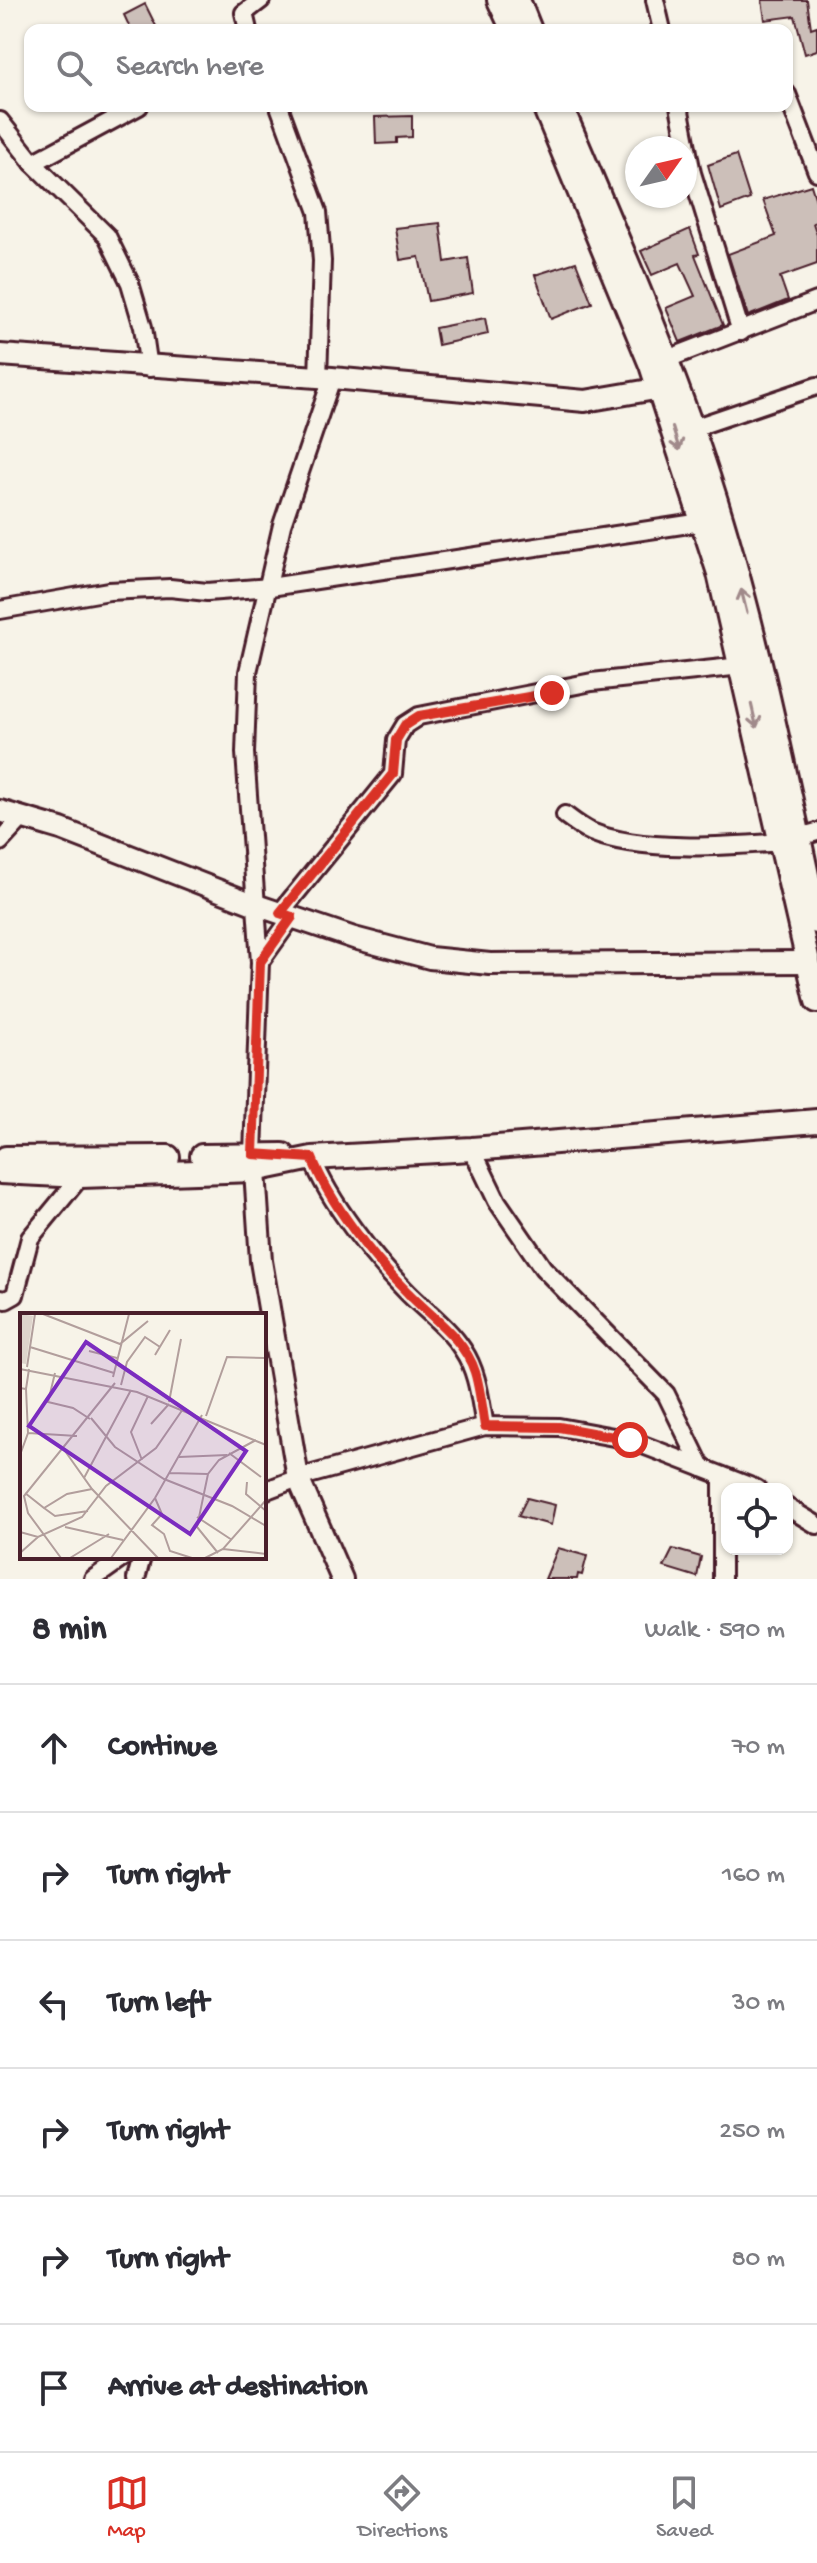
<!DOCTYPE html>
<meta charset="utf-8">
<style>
body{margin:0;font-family:"Gochi Hand",sans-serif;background:#f2f2f3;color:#2b2b33}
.controls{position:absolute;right:24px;bottom:24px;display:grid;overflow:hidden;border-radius:16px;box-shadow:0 2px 6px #0004}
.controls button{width:72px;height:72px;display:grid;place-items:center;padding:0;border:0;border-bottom:2px solid #e1e1e2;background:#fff;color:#2b2b33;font:40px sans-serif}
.compass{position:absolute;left:625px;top:136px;width:72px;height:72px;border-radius:50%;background:#fff;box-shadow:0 2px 6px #0004;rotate:56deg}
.stop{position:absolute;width:24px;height:24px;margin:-18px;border:6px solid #d93025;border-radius:50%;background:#fff}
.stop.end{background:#d93025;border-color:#fff;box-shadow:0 2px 8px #0008}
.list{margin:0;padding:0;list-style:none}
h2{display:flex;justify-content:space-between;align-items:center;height:104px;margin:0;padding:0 32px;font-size:34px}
h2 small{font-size:26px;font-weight:400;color:#7c7c81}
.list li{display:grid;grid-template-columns:52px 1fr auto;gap:24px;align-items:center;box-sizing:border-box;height:128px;padding:0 32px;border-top:2px solid #e1e1e2}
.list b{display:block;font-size:30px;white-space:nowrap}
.list em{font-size:26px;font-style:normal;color:#7c7c81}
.icon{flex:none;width:44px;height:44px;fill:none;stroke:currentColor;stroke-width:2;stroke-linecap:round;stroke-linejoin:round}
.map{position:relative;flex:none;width:817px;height:1579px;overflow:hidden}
.search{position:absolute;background:#fff;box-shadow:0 2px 6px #0004;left:24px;right:24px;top:24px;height:88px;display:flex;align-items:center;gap:20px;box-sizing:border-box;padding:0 28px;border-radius:16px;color:#7c7c81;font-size:30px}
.sheet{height:872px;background:#fff}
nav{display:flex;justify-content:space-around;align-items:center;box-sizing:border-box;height:112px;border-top:2px solid #e1e1e2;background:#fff;font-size:22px;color:#7c7c81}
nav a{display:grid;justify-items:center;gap:4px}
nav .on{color:#d93025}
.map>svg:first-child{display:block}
.building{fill:#ccbfb9;stroke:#4a1f2b;stroke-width:2}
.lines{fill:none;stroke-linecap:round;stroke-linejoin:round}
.minor-casing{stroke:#4a1f2b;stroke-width:22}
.tertiary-casing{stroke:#4a1f2b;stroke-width:26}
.secondary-casing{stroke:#4a1f2b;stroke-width:28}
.minor{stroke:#f7f3e8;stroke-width:16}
.tertiary{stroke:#f7f3e8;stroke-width:20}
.secondary{stroke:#f7f3e8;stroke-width:22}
.oneway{stroke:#a0898a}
.route{stroke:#d93025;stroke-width:10}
.inset-road{fill:none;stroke:#b29e9c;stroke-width:2}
.view{fill:#7b2cbf;fill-opacity:0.15;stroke:#7b2cbf;stroke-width:4}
.inset-edge{fill:none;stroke:#4a1f2b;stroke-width:4}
</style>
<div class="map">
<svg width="817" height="1579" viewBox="0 0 817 1579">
<rect width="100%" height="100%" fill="#f7f3e8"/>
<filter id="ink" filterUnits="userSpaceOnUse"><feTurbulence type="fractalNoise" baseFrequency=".0125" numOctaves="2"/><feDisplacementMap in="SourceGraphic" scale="16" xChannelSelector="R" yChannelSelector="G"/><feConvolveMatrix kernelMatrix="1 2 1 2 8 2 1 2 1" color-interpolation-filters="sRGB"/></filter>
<g filter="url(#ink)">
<g class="building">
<path d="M762,0h45l4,28 6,-2v24l-12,4 -10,-38 -30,4z"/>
<path d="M145,4l13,26h-27l-7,-15z"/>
<path d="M412,116v21l-15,1v5l-21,1 -1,-27z"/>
<path d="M736,155l14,44 -29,11 -13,-45z"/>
<path d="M811,185l6,19v18l-4,1 4,12v29l-37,13 8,23 -40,16 -20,-62 48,-18 -13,-36z"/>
<path d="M440,223l5,39 23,-4 5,35 -45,8 -9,-44 -19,3 -5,-32z"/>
<path d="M690,229l9,25 -4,1 28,70 -43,17 -14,-34 29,-12 -15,-33 -28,12 -11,-24z"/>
<path d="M576,262l16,41 -41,16 -16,-44z"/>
<path d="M485,318l3,16 -50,11 -3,-17z"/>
<path d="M527,1498l28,7 -4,20 -33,-9z"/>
<path d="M558,1548l29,8 -5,19 -4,-1 -1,5h-32z"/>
<path d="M673,1549l28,8 -4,20 -33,-10z"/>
</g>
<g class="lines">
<defs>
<g id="minor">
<path d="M655,0l7,30"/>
<path d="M248,30l-4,-17 17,-13"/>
<path d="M787,94l30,78"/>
<path d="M279,106l39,106 4,49 -4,116"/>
<path d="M679,106l13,67 49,159"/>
<path d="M0,121l33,42 74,73 23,47 13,44 6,41"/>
<path d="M33,163l106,-57"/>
<path d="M657,363l160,-62"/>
<path d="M693,428l124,-42"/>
<path d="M0,610l109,-19 61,-3 37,4 63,-5 432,-65"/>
<path d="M565,815c8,6 17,13 26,17 52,21 136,14 191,10"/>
<path d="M799,837l18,-5"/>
<path d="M0,842l23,-25"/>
<path d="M280,913l113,-139 3,-34 9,-15 14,-9 173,-34 150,-16"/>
<path d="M260,962l32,-45"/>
<path d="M472,1149l25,52 46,67 123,126 36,74"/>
<path d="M253,1154l7,-192 -15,-209 3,-81 34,-147 50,-147"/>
<path d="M312,1158c17,44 62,101 96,135 18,18 41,35 55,57 15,22 17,50 22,76"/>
<path d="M0,1299l6,1 9,-5 15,-57 51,-62"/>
<path d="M264,1491l34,-13 187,-52 74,1 71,13 127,49"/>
<path d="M787,1507l30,18"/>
<path d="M93,1579l31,-22"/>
<path d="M136,1579l6,-22"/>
<path d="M722,1579v-103"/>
</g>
<g id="tertiary">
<path d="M0,355l332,23 253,23 88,-15"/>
<path d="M0,811l61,18 195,76 98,33 76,20 60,6 318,-2"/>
<path d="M254,1156l7,105 37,217 44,101"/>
</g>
<g id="secondary">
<path d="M499,0l14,30"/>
<path d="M518,0l12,30"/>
<path d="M544,106l107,259 68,208 98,428"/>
<path d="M561,106c52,123 107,246 148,373 47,145 76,295 108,443"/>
<path d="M202,1156l81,-1"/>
<path d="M6,1158l162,-1"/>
<path d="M0,1172l81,4 173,-6 58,-12 160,-9 345,-28"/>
</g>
</defs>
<use href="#minor" class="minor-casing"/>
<use href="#tertiary" class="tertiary-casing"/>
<use href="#secondary" class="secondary-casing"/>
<use href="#minor" class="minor"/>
<use href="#tertiary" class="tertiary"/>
<use href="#secondary" class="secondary"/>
</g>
<defs><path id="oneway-shaft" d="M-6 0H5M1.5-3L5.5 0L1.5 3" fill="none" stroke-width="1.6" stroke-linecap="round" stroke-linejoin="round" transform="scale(2)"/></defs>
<g class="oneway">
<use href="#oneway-shaft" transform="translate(676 439) rotate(73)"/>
<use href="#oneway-shaft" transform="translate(744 601) rotate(-104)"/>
<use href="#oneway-shaft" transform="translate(754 716) rotate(77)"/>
</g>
</g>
<g class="lines" filter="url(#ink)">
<path class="route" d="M552,693l-133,23 -14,9 -9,15 -3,34 -113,139 12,4 -32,45 -7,192 59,4c17,44 62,102 96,135 23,24 56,45 67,79 5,16 7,36 10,54l74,1 71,13"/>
</g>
<g transform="translate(20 1313)">
<rect width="246" height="246" fill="#f7f3e8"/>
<path d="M0,1l13,2 -7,48 -6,-1z" fill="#ded4cc"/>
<path class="inset-road" d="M23,1l77,30 28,-23M10,34l84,26M69,38l28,7M135,42l15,-25M7,54l8,-53M0,56l117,23 129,53M35,60l-7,29 25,6 17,11M93,64l16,-63M101,72l6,-23 18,-25 15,10M0,75l6,1 3,-20M149,89l12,-63M186,103l21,-59 39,1M71,105l24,29 49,32 68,27 34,20M131,111l18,-20M8,120l49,3M45,138l27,38 66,69M209,140l32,24M0,142l8,-22 -2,-44M159,144l48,-2M122,147l-11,-28 17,-36M149,160l39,1M64,165l47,-88M227,169l-1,12 20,17M5,180l19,15 23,-14 25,-5M135,185l7,16 -10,11 12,9 6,17 22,7M24,195l11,8 33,-5M177,204l35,23M45,214l58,13M0,219l18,5 44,-20 24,-31 50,-38 27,-39M203,236l43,5M0,240l18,-16M198,240l-21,-26 11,-53 11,-14 37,-20M41,245l-33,-45 -4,-17 91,-113M50,245l39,-24M91,245l44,-60 47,-83M185,245l18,-9 43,-49"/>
<path class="view" d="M66,29l160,109 -56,83 -161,-108z"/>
<rect width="246" height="246" class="inset-edge"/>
</g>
</svg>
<div class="controls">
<button><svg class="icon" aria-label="locate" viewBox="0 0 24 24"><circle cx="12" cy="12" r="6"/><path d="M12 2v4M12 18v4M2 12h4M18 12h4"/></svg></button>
</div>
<svg class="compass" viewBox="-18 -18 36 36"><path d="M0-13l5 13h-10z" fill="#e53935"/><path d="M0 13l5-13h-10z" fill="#7c7c81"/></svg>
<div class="stop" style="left:630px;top:1440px"></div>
<div class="stop end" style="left:552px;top:693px"></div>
<div class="search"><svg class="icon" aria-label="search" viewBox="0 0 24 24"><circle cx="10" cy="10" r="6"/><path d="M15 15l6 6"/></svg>Search here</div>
</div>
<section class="sheet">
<h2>8 min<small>Walk · 590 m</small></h2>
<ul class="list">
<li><svg class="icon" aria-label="ahead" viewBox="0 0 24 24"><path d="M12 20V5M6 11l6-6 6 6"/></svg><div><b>Continue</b></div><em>70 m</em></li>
<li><svg class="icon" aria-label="right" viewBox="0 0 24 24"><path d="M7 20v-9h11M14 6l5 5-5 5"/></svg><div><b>Turn right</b></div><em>160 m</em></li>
<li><svg class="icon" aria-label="left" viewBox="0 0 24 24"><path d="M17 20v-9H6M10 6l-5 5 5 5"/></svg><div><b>Turn left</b></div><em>30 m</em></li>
<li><svg class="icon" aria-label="right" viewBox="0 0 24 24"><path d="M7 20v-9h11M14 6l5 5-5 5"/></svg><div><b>Turn right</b></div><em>250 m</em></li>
<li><svg class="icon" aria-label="right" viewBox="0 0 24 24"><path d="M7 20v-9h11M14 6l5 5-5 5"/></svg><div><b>Turn right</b></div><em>80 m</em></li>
<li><svg class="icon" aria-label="arrive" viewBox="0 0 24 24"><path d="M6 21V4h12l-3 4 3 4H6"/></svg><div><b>Arrive at destination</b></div></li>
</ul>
</section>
<nav>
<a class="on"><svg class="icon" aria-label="map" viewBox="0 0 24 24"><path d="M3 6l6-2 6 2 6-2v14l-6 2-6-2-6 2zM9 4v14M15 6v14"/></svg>Map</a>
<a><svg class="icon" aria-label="directions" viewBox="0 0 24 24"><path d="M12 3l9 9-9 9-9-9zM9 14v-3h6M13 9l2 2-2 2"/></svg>Directions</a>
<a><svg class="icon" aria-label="saved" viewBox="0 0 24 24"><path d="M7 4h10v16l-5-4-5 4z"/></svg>Saved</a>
</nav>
